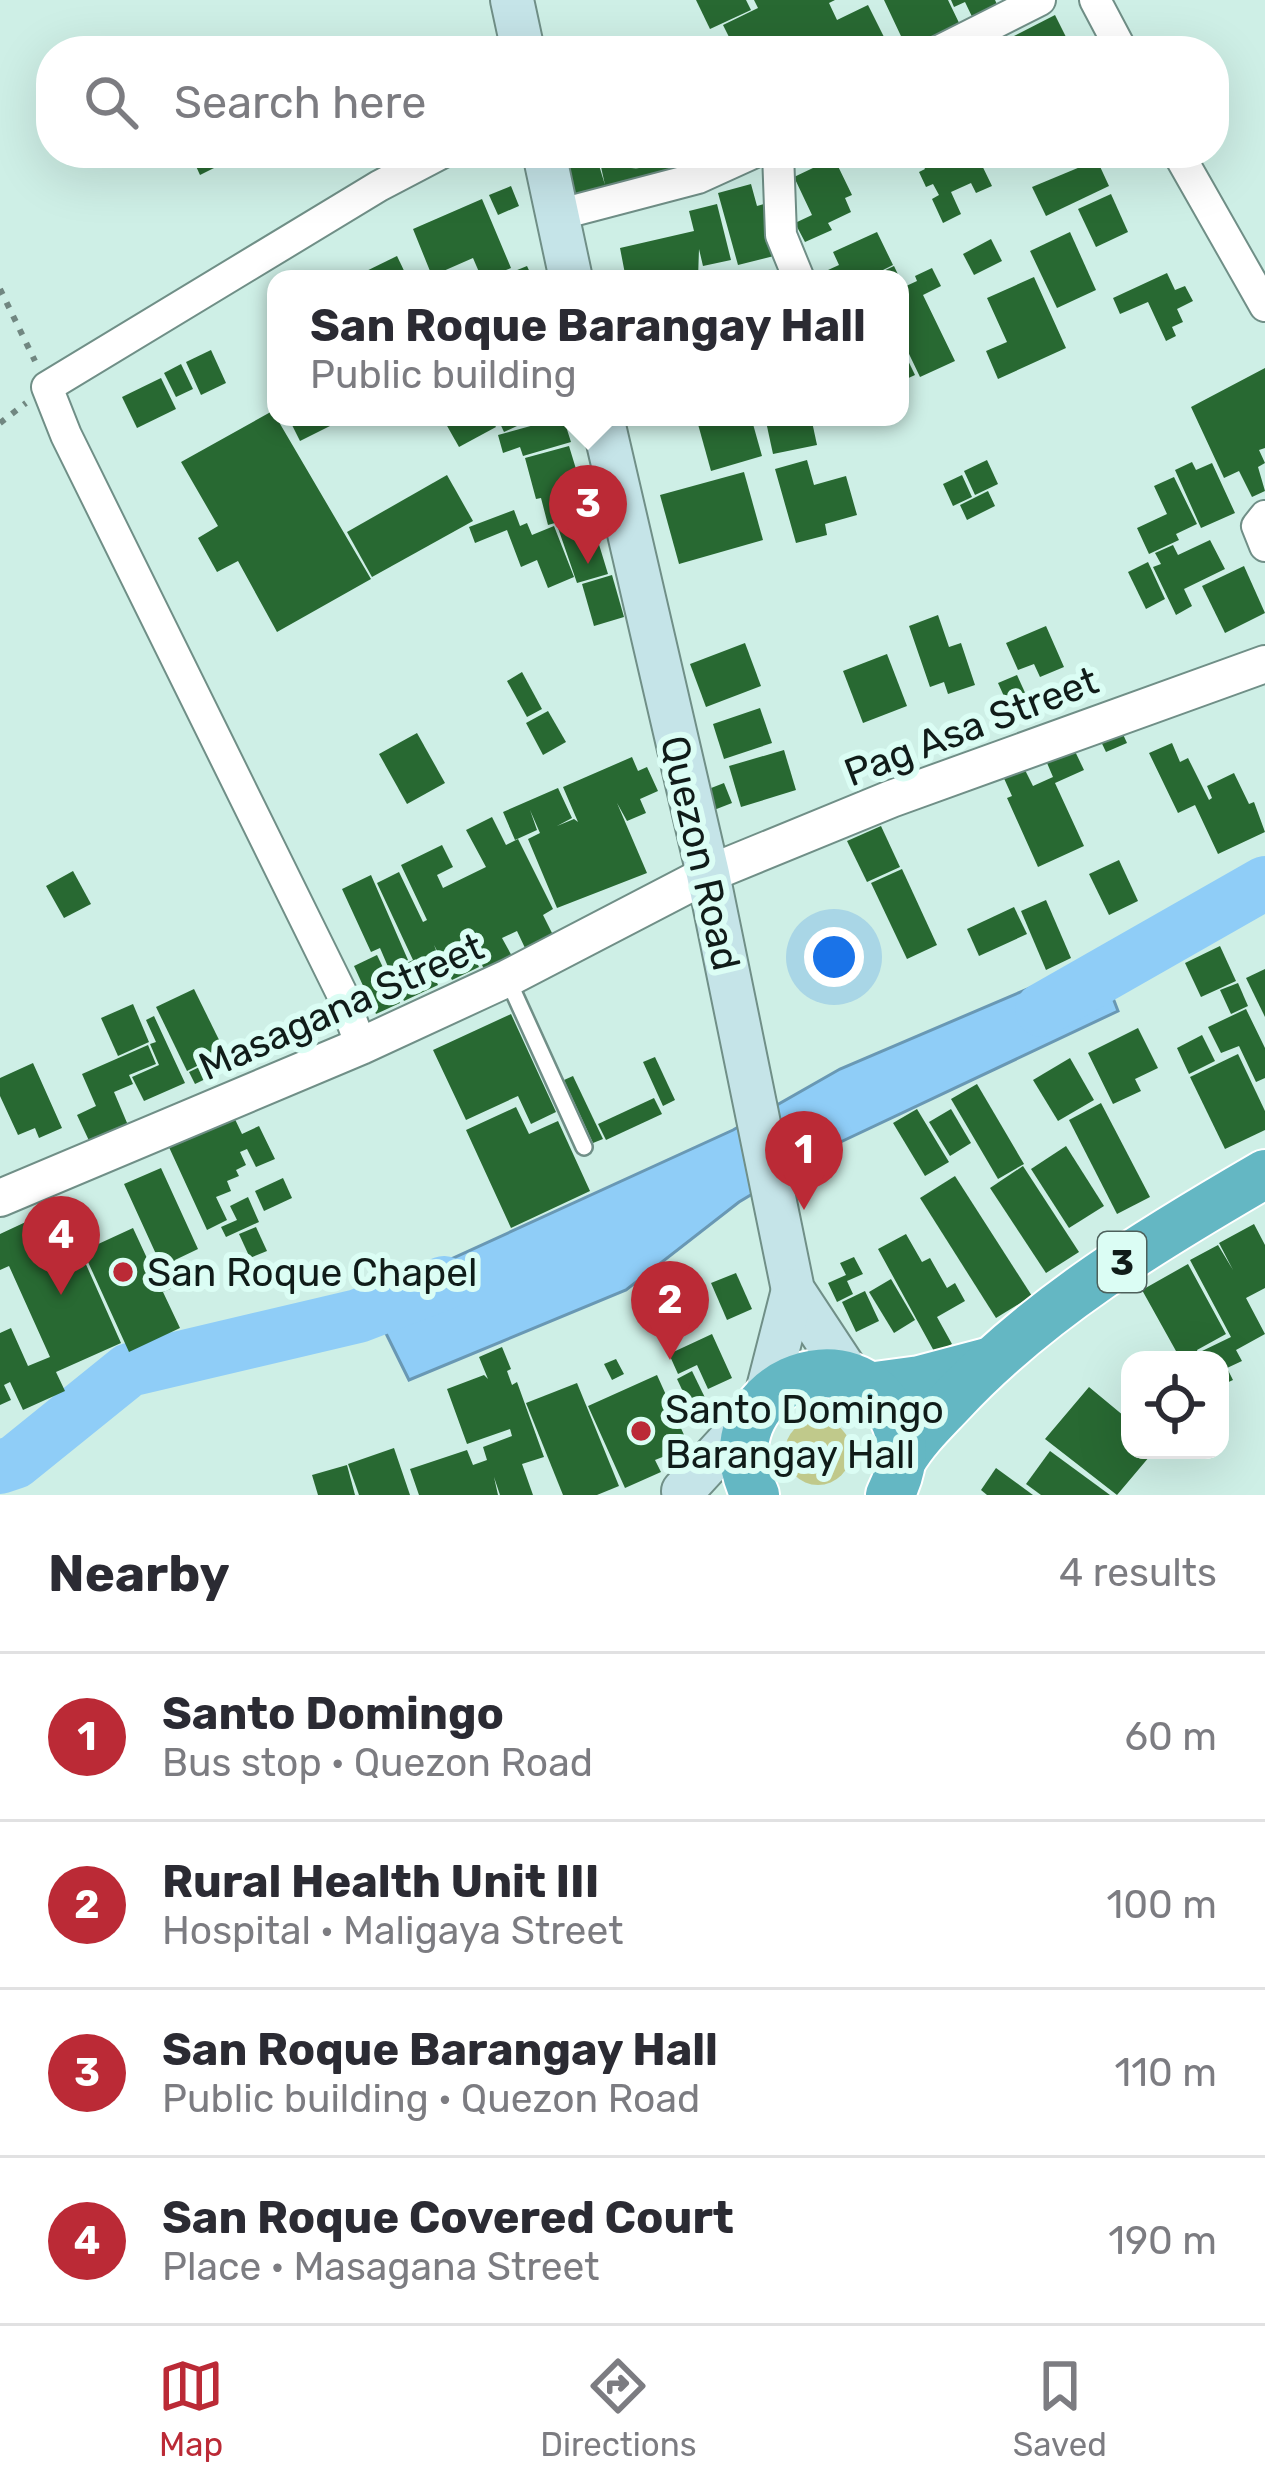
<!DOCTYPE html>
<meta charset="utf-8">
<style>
body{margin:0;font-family:Rubik,sans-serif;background:#f2f2f3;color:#2b2b33}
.controls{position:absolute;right:36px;bottom:36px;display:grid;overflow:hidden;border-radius:24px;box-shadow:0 12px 48px #0002}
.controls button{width:108px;height:108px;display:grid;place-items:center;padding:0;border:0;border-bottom:3px solid #e1e1e2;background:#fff;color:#2b2b33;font:60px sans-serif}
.you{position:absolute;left:834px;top:957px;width:42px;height:42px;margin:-30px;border:9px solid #fff;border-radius:50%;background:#1a73e8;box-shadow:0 0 0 18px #1a73e833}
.badge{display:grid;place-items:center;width:78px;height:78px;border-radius:50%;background:#bb2a36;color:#fff;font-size:39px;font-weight:700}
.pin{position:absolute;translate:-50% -99px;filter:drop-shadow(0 3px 6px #0008)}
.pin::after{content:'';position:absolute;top:63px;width:42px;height:36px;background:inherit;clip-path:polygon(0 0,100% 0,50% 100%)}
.popup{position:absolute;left:267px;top:270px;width:642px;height:156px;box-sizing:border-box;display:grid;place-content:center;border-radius:24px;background:#fff;filter:drop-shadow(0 3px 9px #0005);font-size:39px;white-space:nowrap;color:#7c7c81}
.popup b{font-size:45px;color:#2b2b33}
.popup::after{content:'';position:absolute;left:50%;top:100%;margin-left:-24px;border:24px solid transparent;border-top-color:#fff}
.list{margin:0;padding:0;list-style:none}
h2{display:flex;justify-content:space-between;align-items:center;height:156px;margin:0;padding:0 48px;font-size:51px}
h2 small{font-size:39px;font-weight:400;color:#7c7c81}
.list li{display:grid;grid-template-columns:78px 1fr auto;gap:36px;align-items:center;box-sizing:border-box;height:168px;padding:0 48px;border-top:3px solid #e1e1e2}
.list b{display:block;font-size:45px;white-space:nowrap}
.list p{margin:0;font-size:39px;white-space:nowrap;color:#7c7c81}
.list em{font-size:39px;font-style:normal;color:#7c7c81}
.icon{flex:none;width:66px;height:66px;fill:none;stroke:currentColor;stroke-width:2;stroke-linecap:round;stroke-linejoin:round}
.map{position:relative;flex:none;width:1265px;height:1495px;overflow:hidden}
.search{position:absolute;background:#fff;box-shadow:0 12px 48px #0002;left:36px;right:36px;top:36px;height:132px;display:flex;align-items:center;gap:30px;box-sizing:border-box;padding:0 42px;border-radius:48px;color:#7c7c81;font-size:45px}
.sheet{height:828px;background:#fff}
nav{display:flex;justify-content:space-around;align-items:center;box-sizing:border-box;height:168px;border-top:3px solid #e1e1e2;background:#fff;font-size:33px;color:#7c7c81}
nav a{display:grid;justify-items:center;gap:6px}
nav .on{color:#bb2a36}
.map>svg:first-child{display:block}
.green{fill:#c0c98b}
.water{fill:#8fcdf7;stroke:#6998b4;stroke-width:3}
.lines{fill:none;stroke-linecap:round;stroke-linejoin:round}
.river{stroke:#8fcdf7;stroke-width:54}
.building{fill:#286932}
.service-casing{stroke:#708f87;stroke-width:20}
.minor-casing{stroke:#708f87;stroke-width:34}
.tertiary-casing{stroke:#708f87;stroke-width:40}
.secondary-casing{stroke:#708f87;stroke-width:46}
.trunk-casing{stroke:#fff;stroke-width:52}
.path{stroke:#718781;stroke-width:6;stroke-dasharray:6 9;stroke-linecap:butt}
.service{stroke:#fff;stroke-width:15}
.minor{stroke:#fff;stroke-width:30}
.tertiary{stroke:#fff;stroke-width:36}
.secondary{stroke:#c5e4e8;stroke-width:42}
.trunk{stroke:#64b7c3;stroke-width:48}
.poi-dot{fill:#bb2a36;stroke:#dbfdf4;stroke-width:4.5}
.labels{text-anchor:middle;stroke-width:12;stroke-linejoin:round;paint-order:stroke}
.shield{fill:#dbfdf4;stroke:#4d605b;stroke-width:3}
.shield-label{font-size:36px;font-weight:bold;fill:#101c19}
.street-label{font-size:39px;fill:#101c19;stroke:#dbfdf4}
.poi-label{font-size:39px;fill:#101c19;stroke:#dbfdf4;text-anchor:start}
</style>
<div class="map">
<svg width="1265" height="1495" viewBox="0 0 1265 1495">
<rect width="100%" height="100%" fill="#ceefe6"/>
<circle class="green" cx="818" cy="1452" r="33"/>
<path class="water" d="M1098,959l20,52 -288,136 -91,55 -113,88 -217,90 -41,-83 365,-167 107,-61z"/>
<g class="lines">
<g class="river">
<path d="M1042,1010l223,-127"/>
<path d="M0,1467l15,-5 114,-92 229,-54 86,-33"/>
</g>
</g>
<g class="building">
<path d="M696,0h50l5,10 -41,19z"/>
<path d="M754,0h81l-6,3 8,17 31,-15 23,46h-155l-13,-26 35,-17z"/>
<path d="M884,0h64l14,29 -39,18 2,4h-17z"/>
<path d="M951,0h44l7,15 -25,12 -12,-25 -11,5z"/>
<path d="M1055,15l18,36h-52l-7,-15z"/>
<path d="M190,153h27l5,11 -22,11z"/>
<path d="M598,153h77l1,7 -45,9 41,-5 3,18 -101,21 -7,-35 31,-6 7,23z"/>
<path d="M917,153h37l-9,6 13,-6h18l16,33 -16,7 -5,-10 -20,9 10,22 -18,9 -11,-24 7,-4 -6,-11 -7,3 -7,-15 6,-3z"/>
<path d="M834,158l18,37 -7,3 6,14 -23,11 4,7 -27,12 -10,-19 17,-8 -18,-38z"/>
<path d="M1097,160l12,26 -63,30 -14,-29z"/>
<path d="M751,184l6,22 11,-3 14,51 -44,11 -20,-72z"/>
<path d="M511,186l8,20 -21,9 -9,-20z"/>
<path d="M1111,194l17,38 -32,15 -18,-38z"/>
<path d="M482,199l29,69 -29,11 -9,-21 -41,18 -19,-47z"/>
<path d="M717,204l14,56 -28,6 -4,-17 -1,30h-72l-6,-31 74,-17 -5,-20z"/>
<path d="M877,232l16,33 -18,9 2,5h-58l-2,-4 22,-10 -6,-13z"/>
<path d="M1070,232l26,58 -39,18 -27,-57z"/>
<path d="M991,239l11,22 -28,14 -11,-21z"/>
<path d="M397,256l11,23h-58z"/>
<path d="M527,266l6,13h-38z"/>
<path d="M894,266l10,21 13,-6 -2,-5 17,-8 9,18 -18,9 32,66 -35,16 -20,-42v-56h-20l-3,-5z"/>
<path d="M1167,273l8,17 10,-4 8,15 -16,8 6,13 -11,5 4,9 -10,5 -18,-39 -28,12 -7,-16z"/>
<path d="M1034,277l32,71 -68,31 -12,-28 21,-9 -20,-44z"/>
<path d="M900,344l15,31 -15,7z"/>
<path d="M211,350l15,33 -25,12 -15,-33z"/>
<path d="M181,364l12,25 -17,8 -12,-24z"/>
<path d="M1265,368v80l-6,2 6,13 -7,4 7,24 -13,6 -13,-26 -15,7 -33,-71z"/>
<path d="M161,378l15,31 -39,19 -15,-31z"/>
<path d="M276,409v8l95,162 -94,53 -39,-71 -21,11 -19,-34 20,-12 -37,-64z"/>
<path d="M288,417h60l-48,24z"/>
<path d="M442,417h48l6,10 -37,20z"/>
<path d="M497,417h39l-32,15z"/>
<path d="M563,417l8,25 -48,14 -3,-9 -17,6 -5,-18z"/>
<path d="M696,417h55l11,39 -51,15z"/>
<path d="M765,417h46l6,28 -44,9z"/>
<path d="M569,446l39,128 -31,9 -20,-58 19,-8 -28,8 -7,-27 -5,1 -11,-41z"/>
<path d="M807,460l7,25 32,-9 11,39 -32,9 2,11 -31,8 -21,-74z"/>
<path d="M987,460l11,24 -23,11 -11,-24z"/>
<path d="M1192,462l4,8 16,-7 23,50 -34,15 -26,-58z"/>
<path d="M744,472l19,68 -84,24 -19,-69z"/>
<path d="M447,475l26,46 -101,56 -25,-45z"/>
<path d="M962,475l10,22 -19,9 -10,-22z"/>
<path d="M1174,477l23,47 -21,10 3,6 -30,14 -12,-26 30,-14 -13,-28z"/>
<path d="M988,491l7,15 -28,14 -7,-15z"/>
<path d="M514,510l6,16 7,-3 5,12 22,-9 20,51 -26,11 -11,-28 -16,7 -14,-37 -32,13 -6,-16z"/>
<path d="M1210,540l15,29 -41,20 8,17 -16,9 -23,-48 8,-3 -6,-11 18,-8 5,10z"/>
<path d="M1148,562l17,37 -19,10 -18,-37z"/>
<path d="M1244,566l21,47 -40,20 -23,-47z"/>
<path d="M612,575l12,42 -30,9 -12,-42z"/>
<path d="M938,615l11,32 12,-4 14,42 -27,9 -4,-12 -14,5 -21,-61z"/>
<path d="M1046,626l18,41 -24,10 -6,-13 -16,6 -12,-27z"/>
<path d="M745,643l16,43 -55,21 -16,-43z"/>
<path d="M887,654l20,52 -44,17 -20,-52z"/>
<path d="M522,672l20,37 -15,8 -20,-36z"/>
<path d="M1017,675l10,22 -19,8 -10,-22z"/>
<path d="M760,708l12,35 -48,16 -11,-35z"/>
<path d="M548,711l18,31 -23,13 -17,-32z"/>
<path d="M1116,719l11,24 -21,9 -11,-23z"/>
<path d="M417,733l28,50 -38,21 -28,-50z"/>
<path d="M1071,743l13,27 -29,13 29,63 -46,21 -31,-69 5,-2 -10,-22 20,-10 11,22 20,-9 -9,-21z"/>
<path d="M1172,743l8,19 8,-4 21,42 3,-2 -5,-12 27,-13 15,31 5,-2 11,30 -47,22 -23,-49 -17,8 -29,-60z"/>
<path d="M784,750l12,40 -55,17 -12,-41z"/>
<path d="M632,757l6,14 9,-4 11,24 -18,8 6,14 -19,8 -10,-18 30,70 -90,35 -29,-69 12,-6 -10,-23 7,20 -22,10 -12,-28 55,-24 14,30 -15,8 17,-7 4,3 -15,-35z"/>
<path d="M724,783l8,20 -18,7 -8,-20z"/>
<path d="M492,817l14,28 12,-6 35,70 -10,6 10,20 -28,13 -8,-17 -15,7 11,20 -28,13 -11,-22 -3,2 8,16 -27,13 -18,-35 5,13 -11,5 10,22 -34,16 -14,-30 23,-11 -36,-77 22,-11 24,50 4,-2 -26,-55 41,-20 11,22 -16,8 6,13 43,-21 -20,-37z"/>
<path d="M881,826l19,41 -33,15 -20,-41z"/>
<path d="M1119,860l19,41 -29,14 -20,-41z"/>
<path d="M902,869l35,76 -30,14 -36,-76z"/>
<path d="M73,871l18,33 -27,14 -18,-32z"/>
<path d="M371,875l37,85 -19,9 -9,-21 -9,4 -29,-63z"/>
<path d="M1046,900l25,58 -25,12 -25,-59z"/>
<path d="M1014,907l13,27 -48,22 -12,-27z"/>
<path d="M1220,946l16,35 -35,16 -16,-34z"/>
<path d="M377,955l23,48 -24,11 -22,-48z"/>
<path d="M1265,969v48l-19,-39z"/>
<path d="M1238,983l10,23 -17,8 -11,-24z"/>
<path d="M194,989l31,63 -38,19 -31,-64z"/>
<path d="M133,1004l16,38 -31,14 -17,-38z"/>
<path d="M1246,1009l19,39v30l-9,4 -17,-36 -18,7 -13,-26z"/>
<path d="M511,1014l45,98 -25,12 -13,-28 -52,24 -33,-70z"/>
<path d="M154,1016l31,67 -41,18 -12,-24 27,-12 -9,-21 6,-2 -10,-22z"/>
<path d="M1138,1028l20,40 -23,11 6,12 -28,13 -25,-51z"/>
<path d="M1202,1035l13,26 -26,13 -12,-26z"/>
<path d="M148,1045l8,19 -27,11 4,9 -19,8 16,38 -38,17 -15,-32 19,-9 -14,-32z"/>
<path d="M1238,1054l27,57v19l-40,19 -35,-72z"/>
<path d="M655,1057l20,43 -12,6 -20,-44z"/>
<path d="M1070,1058l24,42 -36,21 -25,-41z"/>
<path d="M210,1062l6,12 -21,10 -6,-12z"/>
<path d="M33,1063l29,65 -23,10 -4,-10 -17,7 -18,-39v-18z"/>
<path d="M573,1076l30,63 -10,4 -29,-63z"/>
<path d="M977,1084l47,80 -26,15 -47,-80z"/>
<path d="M654,1098l8,16 -56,26 -8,-16z"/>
<path d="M1101,1103l49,94 -33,17 -48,-94z"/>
<path d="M516,1107l13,27 29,-13 32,70 -79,37 -45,-98z"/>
<path d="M917,1109l32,53 -24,14 -32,-53z"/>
<path d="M951,1109l20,34 -21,13 -21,-34z"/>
<path d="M233,1115l9,19 17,-8 16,33 -19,8 -9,-18 -7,3 6,13 -10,5 3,6 -12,5 4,10 -15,6 11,23 -20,10 -39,-85z"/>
<path d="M1066,1146l38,60 -35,22 -38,-59z"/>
<path d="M1023,1166l56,86 -33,21 -56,-85z"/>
<path d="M161,1168l37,81 -23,11 10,23 -22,9 17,36 -51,24 -46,-101 50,-23 19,41 9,-4 -37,-81z"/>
<path d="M955,1176l77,120 -36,22 -76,-120z"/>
<path d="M283,1178l9,20 -28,13 -9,-20z"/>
<path d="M248,1197l11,25 -33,15 -5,-10 16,-7 -7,-14z"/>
<path d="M60,1206l61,137 -65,29 9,19 -42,19 -13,-28 -6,3 7,15 -11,5v-72l11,-5 17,38 22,-9 -41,-91 -9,4v-36z"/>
<path d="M1254,1224l11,21v43l-19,10 19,36 -29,16 6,11 -15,7 6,12 -13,6v-26h-25l8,-4 -3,-4 31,-15 -41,-77 28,-15 15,25 -14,-27z"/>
<path d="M256,1227l11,24 -17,7 -11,-24z"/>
<path d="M906,1234l16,28 8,-4 17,30 8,-5 10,18 -28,16 15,27 -17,9 -57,-104z"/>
<path d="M854,1257l9,17 -16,7 6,13 -16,8 -9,-19 18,-8 -6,-12z"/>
<path d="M1188,1264l38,70 -29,16 1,3 -17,7 -39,-70z"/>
<path d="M736,1273l16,36 -25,11 -16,-37z"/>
<path d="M891,1279l24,41 -21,13 -25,-41z"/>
<path d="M865,1291l14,30 -23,11 -14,-30z"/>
<path d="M712,1334l20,44 -24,11 -11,-24 -19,9 -9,-20z"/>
<path d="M502,1347l9,22 -4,2 5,14 5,-3 27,75 -22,7 11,31h-33l-6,-18 4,18h-79l-9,-26 57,-19 6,15 14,-5 -4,-13 29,-11 -2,-7 -43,15 -20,-55 37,-14 4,4 -9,-22z"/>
<path d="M616,1359l8,15 -12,6 -8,-16z"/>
<path d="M692,1371l17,35 -16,7 -16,-34z"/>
<path d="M657,1375l37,82 -24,10 -5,-11 -10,4 6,12 -36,16 -37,-82z"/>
<path d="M577,1383l42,103 -22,9h-34l-37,-92z"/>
<path d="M1089,1387l41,34v29h25l-38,45 -72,-56z"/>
<path d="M394,1448l16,47h-51l-11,-31z"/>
<path d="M1050,1451l60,44h-69l-15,-11z"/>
<path d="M347,1465l8,30h-37l-6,-20z"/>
<path d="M996,1468l37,27h-46l-6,-5z"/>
</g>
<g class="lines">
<defs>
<path id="service" d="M508,980l76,167"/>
<g id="minor">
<path d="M1095,0l27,51"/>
<path d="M939,51l101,-51"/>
<path d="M778,153l3,82 18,44"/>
<path d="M1178,153l87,153"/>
<path d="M557,215l141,-37 55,-25"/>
<path d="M1265,516l-8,10 8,20"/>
<path d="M361,1046l-20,-54 -275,-557 -19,-48 332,-201 63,-33"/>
</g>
<path id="tertiary" d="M0,1198l361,-152 147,-68 200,-104 183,-75 374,-135"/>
<g id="secondary">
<path d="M512,0l11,51"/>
<path d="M544,153l27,126"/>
<path d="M602,417l106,457 85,416 58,88"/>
<path d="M766,1396l27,-106"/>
<path d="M683,1491l68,-74"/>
</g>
<g id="trunk">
<path d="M868,1387l52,-7 68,-18"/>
<path d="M902,1460c13,-22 31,-39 48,-57 88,-95 203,-164 315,-229"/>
<path d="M755,1495c-53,-107 102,-172 141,-72 10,25 6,49 -6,72"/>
</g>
</defs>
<use href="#service" class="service-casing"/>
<use href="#minor" class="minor-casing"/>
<use href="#tertiary" class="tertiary-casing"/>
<use href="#secondary" class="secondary-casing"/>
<use href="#trunk" class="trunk-casing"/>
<g class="path">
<path d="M0,289l35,72"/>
<path d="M0,423l26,-20"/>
</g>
<use href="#service" class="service"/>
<use href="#minor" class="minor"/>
<use href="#tertiary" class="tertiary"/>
<use href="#secondary" class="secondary"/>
<use href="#trunk" class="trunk"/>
</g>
<g class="poi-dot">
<circle cx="123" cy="1272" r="12"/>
<circle cx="641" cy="1431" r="12"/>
</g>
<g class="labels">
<rect class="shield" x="1098" y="1232" width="48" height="60" rx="9"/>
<g class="shield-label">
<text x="1122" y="1275">3</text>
</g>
<g class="street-label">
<text transform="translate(971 726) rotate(-21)" y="14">Pag Asa Street</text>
<text transform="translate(701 853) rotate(77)" y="14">Quezon Road</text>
<text transform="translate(341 1006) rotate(-24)" y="14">Masagana Street</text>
</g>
<g class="poi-label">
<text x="147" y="1286">San Roque Chapel</text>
<text x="665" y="1423">Santo Domingo<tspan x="665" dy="45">Barangay Hall</tspan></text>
</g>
</g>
</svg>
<div class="controls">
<button><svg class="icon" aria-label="locate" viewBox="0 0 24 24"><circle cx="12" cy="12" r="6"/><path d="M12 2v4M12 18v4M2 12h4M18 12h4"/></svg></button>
</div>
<div class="you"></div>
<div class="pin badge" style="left:804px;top:1210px">1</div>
<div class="pin badge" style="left:670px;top:1360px">2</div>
<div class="pin badge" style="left:588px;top:564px">3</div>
<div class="popup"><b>San Roque Barangay Hall</b>Public building</div>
<div class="pin badge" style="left:61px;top:1295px">4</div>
<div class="search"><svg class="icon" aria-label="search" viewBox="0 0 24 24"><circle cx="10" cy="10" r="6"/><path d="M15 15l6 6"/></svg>Search here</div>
</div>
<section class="sheet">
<h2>Nearby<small>4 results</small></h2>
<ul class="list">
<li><span class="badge">1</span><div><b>Santo Domingo</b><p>Bus stop · Quezon Road</p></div><em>60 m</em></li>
<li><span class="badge">2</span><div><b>Rural Health Unit III</b><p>Hospital · Maligaya Street</p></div><em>100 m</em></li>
<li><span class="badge">3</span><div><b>San Roque Barangay Hall</b><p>Public building · Quezon Road</p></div><em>110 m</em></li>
<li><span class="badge">4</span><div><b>San Roque Covered Court</b><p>Place · Masagana Street</p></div><em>190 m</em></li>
</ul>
</section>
<nav>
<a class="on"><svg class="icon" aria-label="map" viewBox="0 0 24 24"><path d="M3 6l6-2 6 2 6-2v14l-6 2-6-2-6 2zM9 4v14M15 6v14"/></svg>Map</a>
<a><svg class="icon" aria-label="directions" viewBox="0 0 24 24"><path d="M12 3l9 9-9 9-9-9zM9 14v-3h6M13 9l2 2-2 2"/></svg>Directions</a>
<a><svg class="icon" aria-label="saved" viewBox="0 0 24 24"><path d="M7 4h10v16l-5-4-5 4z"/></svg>Saved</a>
</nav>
